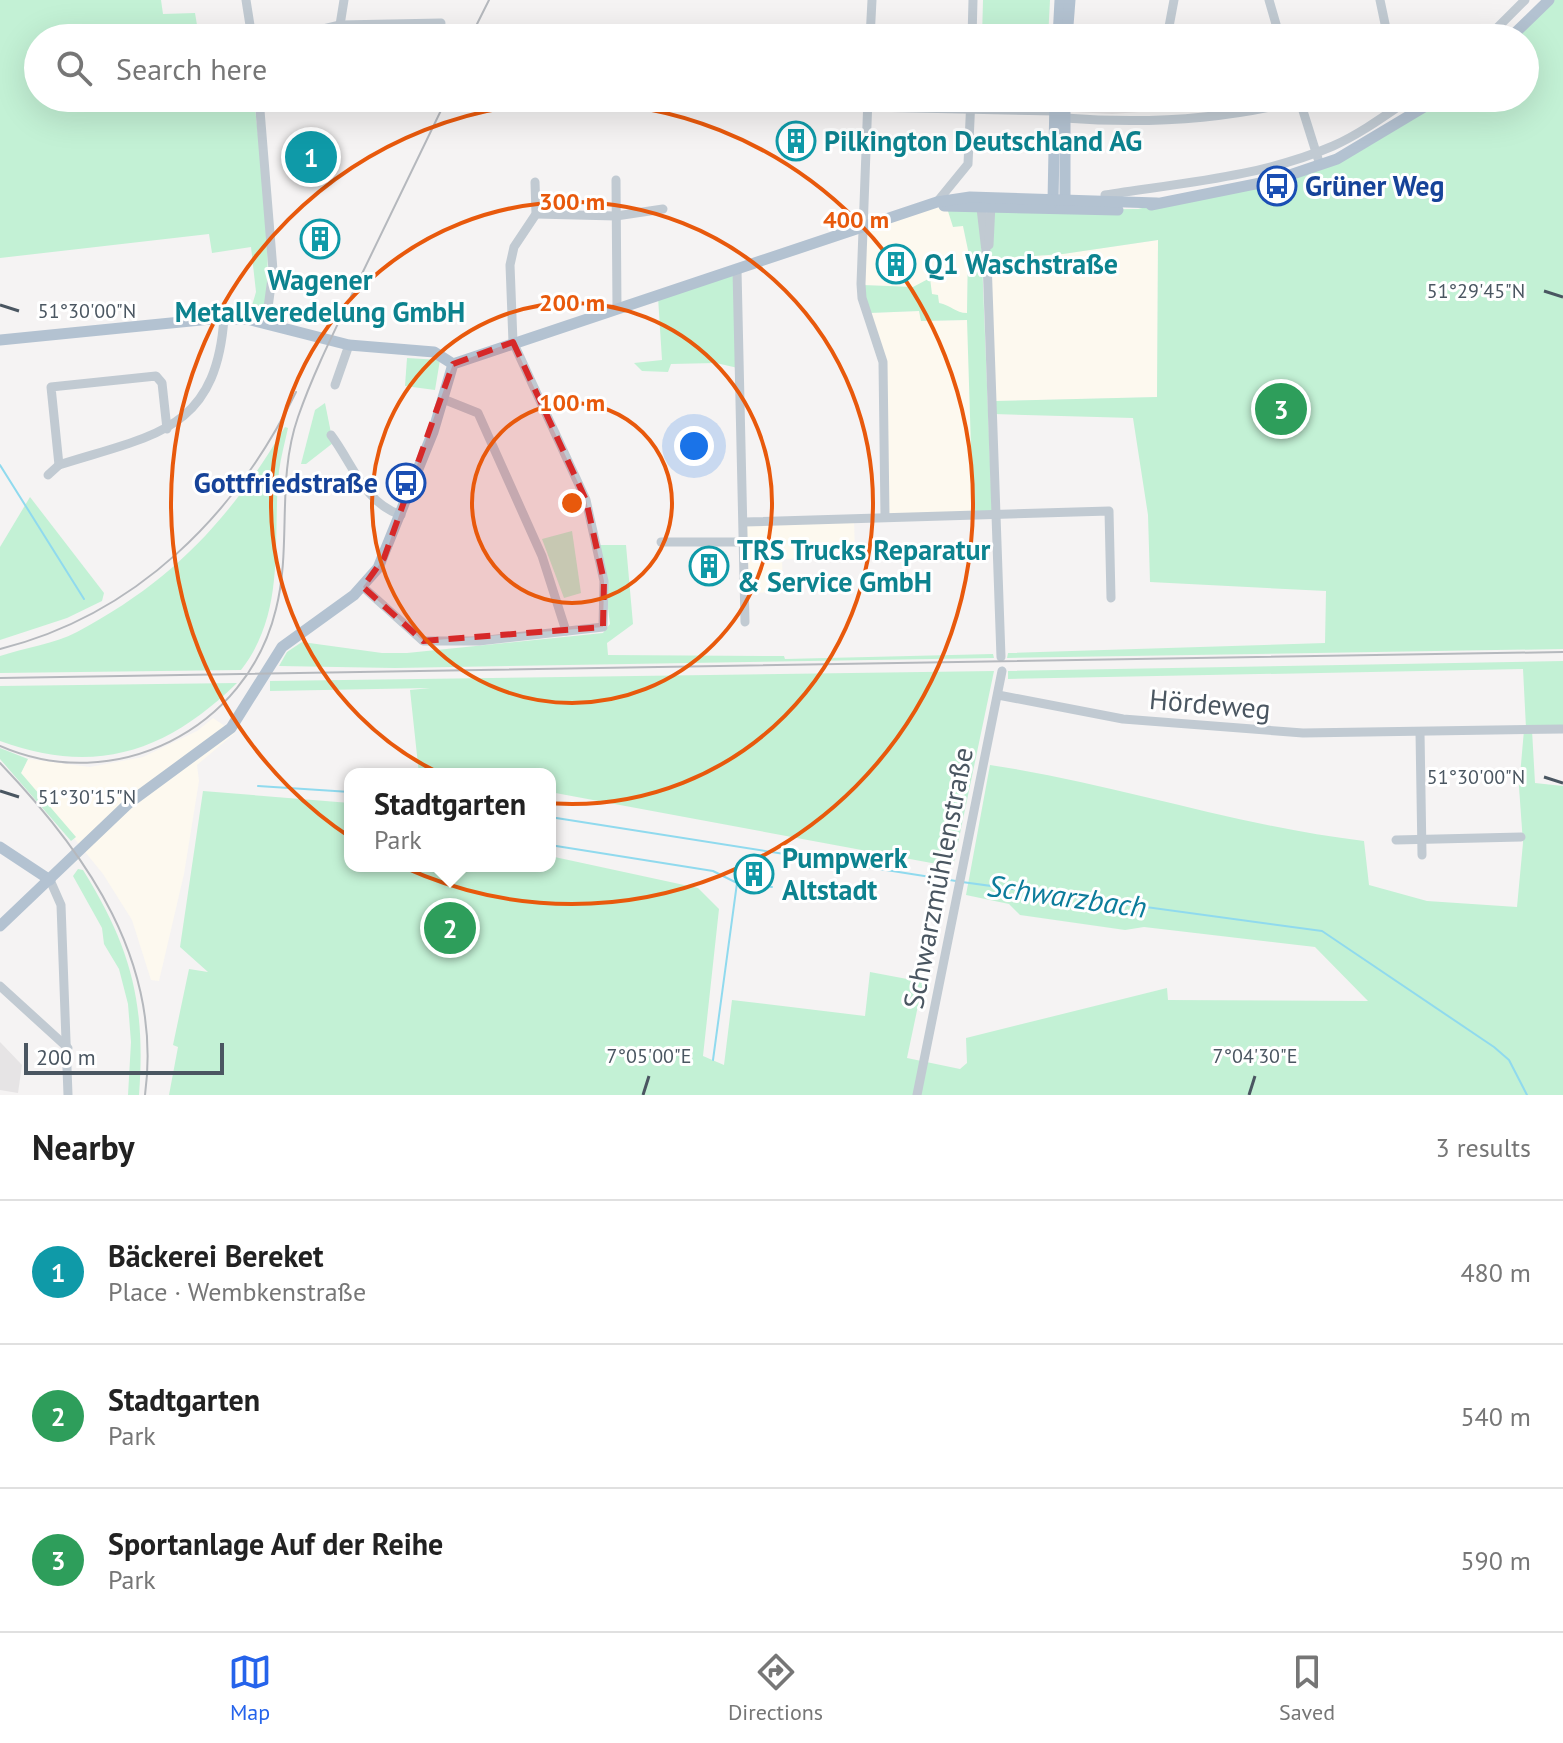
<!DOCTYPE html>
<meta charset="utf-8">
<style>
body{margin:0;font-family:"PT Sans",sans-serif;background:#f6f6f6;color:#222}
.scale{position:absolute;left:24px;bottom:20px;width:200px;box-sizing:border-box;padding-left:8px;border:4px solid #4a5661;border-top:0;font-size:22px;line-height:28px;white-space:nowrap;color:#4a5661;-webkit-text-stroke:6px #fff;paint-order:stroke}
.you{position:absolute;left:694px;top:446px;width:28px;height:28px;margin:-20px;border:6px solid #fff;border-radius:50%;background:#1a73e8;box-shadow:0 0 0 12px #1a73e833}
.badge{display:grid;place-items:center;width:52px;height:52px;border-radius:50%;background:#2563eb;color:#fff;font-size:26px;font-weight:700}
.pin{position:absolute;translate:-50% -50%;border:4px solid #fff;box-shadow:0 2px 8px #0006}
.popup{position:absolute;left:344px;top:768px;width:212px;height:104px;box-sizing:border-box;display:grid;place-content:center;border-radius:16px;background:#fff;filter:drop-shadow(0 2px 6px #0005);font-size:26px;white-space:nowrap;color:#767676}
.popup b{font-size:30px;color:#222}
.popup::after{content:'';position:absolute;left:50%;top:100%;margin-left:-16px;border:16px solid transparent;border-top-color:#fff}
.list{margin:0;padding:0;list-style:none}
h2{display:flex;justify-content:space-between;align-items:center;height:104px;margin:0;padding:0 32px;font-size:34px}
h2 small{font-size:26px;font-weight:400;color:#767676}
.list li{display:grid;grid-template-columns:52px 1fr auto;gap:24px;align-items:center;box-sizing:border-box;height:144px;padding:0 32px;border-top:2px solid #e0e0e0}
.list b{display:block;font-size:30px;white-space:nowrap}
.list p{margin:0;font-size:26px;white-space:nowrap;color:#767676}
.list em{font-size:26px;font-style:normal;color:#767676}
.icon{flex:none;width:44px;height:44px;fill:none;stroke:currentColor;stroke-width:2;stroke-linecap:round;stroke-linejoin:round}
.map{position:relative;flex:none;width:1563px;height:1095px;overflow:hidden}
.search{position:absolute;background:#fff;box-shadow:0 8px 32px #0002;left:24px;right:24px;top:24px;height:88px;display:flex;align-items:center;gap:20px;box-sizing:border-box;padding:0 28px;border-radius:44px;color:#767676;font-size:30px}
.sheet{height:536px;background:#fff}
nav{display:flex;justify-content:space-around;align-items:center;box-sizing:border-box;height:112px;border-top:2px solid #e0e0e0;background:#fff;font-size:22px;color:#767676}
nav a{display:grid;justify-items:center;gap:4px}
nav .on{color:#2563eb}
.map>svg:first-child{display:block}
.commercial{fill:#fdf9ef}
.education{fill:#e6e4e5}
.green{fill:#c3f1d5}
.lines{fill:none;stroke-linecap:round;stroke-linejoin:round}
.stream{stroke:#90daee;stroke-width:2}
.minor{stroke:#c1cad2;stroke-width:9}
.major{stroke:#b3c2d1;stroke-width:11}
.rail{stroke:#b5b8bd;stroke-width:2}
.marked{fill:#d62828;fill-opacity:0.2;stroke:#d62828;stroke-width:6;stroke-dasharray:16 10;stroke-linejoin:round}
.ticks{fill:none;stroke:#4a5661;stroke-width:3}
.ring{fill:none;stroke:#e8590c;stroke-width:4}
.labels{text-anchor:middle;stroke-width:6;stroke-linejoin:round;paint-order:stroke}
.culture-label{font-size:28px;font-weight:bold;fill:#0d838f;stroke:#fff;text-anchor:start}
.transit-label{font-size:28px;font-weight:bold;fill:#164399;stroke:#fff;text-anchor:start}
.street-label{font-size:28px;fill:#4a5661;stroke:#fff}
.water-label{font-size:30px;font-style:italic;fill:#0c7c9b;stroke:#fff}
.ticks-label{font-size:20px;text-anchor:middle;fill:#4a5661;stroke:#fff;stroke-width:6;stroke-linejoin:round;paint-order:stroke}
.centre{fill:#e8590c;stroke:#fff;stroke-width:4}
.ring-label{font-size:24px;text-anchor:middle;font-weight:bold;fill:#e8590c;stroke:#fff;stroke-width:6;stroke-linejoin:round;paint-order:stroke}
</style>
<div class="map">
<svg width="1563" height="1095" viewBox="0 0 1563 1095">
<rect width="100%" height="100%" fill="#f5f3f3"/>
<g class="commercial">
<path d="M931,207l16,1 16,18 5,24 -1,63h-9l-45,-26 -51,-2 3,-56z"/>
<path d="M1158,240l-1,157 -162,4 -7,-142 75,-5z"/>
<path d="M920,311l2,10 46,-1 5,192 -87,2 -2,-153 -15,-48z"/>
<path d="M854,518l1,38 -73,3 1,33 -37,1 -1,-69z"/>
<path d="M213,718l22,15 -38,32 2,16 -15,93 -25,107 -8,-1 -19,-60 -29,-46 -82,-101 7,-14 62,8 53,-10 54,-26z"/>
</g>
<g class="education">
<path d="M1075,98h106l-1,11 -68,5 -38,-2z"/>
<path d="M0,1042l22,23 -4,28 -18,-3z"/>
</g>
<g class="green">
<path d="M0,0h161l2,14 32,-1 2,12 36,6 12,-2 1,9h-208v60h216c7,70 19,139 11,209l-14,2 5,-17 -5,-45 -39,6 -3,-19 -209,24z"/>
<path d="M983,0h67l-2,38h-66z"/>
<path d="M1550,0h13v649l-556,9 1,-5 317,-10 1,-52 -176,-9 -2,-67 -15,-97 -139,-4 1,-13 162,-4 1,-157 -95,14 -75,5 5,-49 145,-1 199,-48 105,-63h83v-60h-13z"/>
<path d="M947,208l33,1 12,303h-19l-6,-192 -46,1 -2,-10 -50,2 -7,-28 51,2 17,-9 2,16 6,1 1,8c12,2 16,10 28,10l1,-63 -5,-24 -10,1z"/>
<path d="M736,273l2,95 -22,-5 -45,1 -3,8 -26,-1 -8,-8 28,-3 -4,-63z"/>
<path d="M407,358l33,2 -5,30 -30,-4z"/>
<path d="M325,403l8,40 -27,21h-5l14,-54z"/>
<path d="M285,427l3,1c-3,14 -7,28 -9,43 -7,68 8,140 -38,199l-241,3v-17c24,-8 54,-12 77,-24 96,-51 153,-113 208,-205z"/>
<path d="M30,497l74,96 -2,8 -35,17 -67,22v-93z"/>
<path d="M572,531l9,62 -17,5 -22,-59z"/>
<path d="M600,545h26l7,79 -26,19 1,12 176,1 1,3 208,-5 1,4 -599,10 -116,-2 8,-14 15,-10 80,11h25l196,-20 7,-9z"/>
<path d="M1563,661v67h-37l-3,-59 -515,10v-8z"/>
<path d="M994,671l-41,196 -403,-75v-18h-131l-9,-84 20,-2 -160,3v-10z"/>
<path d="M237,683c-71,69 -141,93 -237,58v-55z"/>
<path d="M1524,730h8l3,53 28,3v309h-1394l9,-48 -5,-2 16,-76 19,3 -28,-25 23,-156 147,12v63h200v-10l148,32 21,21 -16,147 21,9 8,-65 133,16 5,-44 53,10 -16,76 53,11 7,-6 -1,-25 201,-50 1,12 200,1 -53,-54 -171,-20 -19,3 -105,-15 -11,-11 -43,-9 24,-130c126,19 247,61 374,76l5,44 58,16 90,6 6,-64 -4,-56z"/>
<path d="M0,748l28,11 -7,14 55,64 -5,4 -71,-82z"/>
<path d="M78,869l5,1c48,77 63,134 56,225h-11l3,-53 -3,-38 -9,-35 -15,-25 -2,-16 -29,-52z"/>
</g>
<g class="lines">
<g class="stream">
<path d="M0,465l84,134"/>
<path d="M258,786l92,6"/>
<path d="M550,817l406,64"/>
<path d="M550,845l163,26 24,12 35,4"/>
<path d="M962,882l360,49 172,116 15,13 18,35"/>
<path d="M713,1060l24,-177"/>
</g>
<g class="minor">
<path d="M246,0l6,38"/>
<path d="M1269,0l11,38"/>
<path d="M1380,0l8,38"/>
<path d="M340,25l4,-25"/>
<path d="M1067,32l88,6"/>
<path d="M286,38l54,-13 101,-2"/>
<path d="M870,38l2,-38"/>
<path d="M972,38l1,-38"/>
<path d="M1162,38l6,-6 6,-32"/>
<path d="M1487,38l38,-38"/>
<path d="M259,98l14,172 -7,53"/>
<path d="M868,98l-7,186 1,14 21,64 2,154"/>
<path d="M1299,98l21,67"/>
<path d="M868,107l186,4"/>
<path d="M1065,118c78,6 158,2 235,-18"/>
<path d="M616,180l1,128"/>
<path d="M1105,195c76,-12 156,-18 228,-49 27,-12 53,-31 78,-48"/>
<path d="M937,202l31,-38 3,-66"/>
<path d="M984,204l-3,4 6,52 14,397"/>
<path d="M536,214l80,2 47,-7"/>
<path d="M989,245l2,-41"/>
<path d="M737,270l8,352"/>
<path d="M335,385l14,-40"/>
<path d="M443,399l35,14 64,143 24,75"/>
<path d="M331,435c22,29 32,67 70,80"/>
<path d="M59,465l-8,-78 105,-11 6,7 5,46"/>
<path d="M48,475l11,-10c94,-30 157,-33 165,-147"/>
<path d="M744,522l365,-11 2,87"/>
<path d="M661,542h83"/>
<path d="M363,587l60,54h56l124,-14 1,-46 -18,-81 -73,-158 -3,-77 4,-18 22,-33 -1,-32"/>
<path d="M998,695l125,24 180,14 260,-4"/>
<path d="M1420,732l2,123"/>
<path d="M1396,840l125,-3"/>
<path d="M50,880l11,25 7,190"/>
<path d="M0,986l68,62"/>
<path d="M917,1095l85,-424"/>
</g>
<g class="major">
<path d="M1058,38l2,-38"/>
<path d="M1067,38l3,-38"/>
<path d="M1510,38l39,-38"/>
<path d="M1055,98l-2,103 3,7"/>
<path d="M1151,205l124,-25 62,-21 102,-61"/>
<path d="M944,206l174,4"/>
<path d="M1061,208l4,-6v-104"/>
<path d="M0,340l211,-21h36l102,26 85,7 19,12"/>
<path d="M0,847l50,33"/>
<path d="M0,926l129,-123 102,-75 51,-81 72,-52 24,-27 55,-136 20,-68 484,-162 33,-5 187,6"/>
</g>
<g class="rail">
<path d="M470,38l19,-38"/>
<path d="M0,649c136,-34 236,-134 296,-257"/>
<path d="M0,678l1563,-26"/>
<path d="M0,746c114,50 247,-16 276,-137 16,-63 0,-129 22,-192 16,-46 38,-89 59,-133 30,-62 60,-124 90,-186"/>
<path d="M0,763c87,91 163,199 145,332"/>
</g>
</g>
<path class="marked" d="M513,342l73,158 18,81 -1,46 -180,14 -60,-54 21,-29 69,-194z"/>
<path class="ticks" d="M1544,291l19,6M0,305l19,6M1544,777l19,6M0,791l19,6M643,1095l6,-19M1249,1095l6,-19"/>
<g class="ring">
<circle cx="572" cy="503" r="100"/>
<circle cx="572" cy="503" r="200"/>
<circle cx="572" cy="503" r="301"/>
<circle cx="572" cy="503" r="401"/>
</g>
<defs>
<symbol id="building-ring" viewBox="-11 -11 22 22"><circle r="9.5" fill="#fff" stroke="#0f9aa8" stroke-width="1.5"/><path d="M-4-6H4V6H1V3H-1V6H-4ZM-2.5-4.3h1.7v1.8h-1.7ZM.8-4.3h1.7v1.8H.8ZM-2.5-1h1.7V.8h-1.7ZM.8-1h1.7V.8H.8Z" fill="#0f9aa8"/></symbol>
<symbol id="bus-ring" viewBox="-11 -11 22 22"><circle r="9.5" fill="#fff" stroke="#1a4fb4" stroke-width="1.5"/><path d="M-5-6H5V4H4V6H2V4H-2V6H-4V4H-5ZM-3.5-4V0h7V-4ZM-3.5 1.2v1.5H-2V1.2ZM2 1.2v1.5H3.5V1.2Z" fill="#1a4fb4"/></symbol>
</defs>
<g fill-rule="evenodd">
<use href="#building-ring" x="774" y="119" width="44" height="44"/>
<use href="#bus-ring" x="1255" y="164" width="44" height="44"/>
<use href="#building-ring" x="298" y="217" width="44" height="44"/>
<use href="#building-ring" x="874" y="242" width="44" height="44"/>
<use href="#bus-ring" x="384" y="461" width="44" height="44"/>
<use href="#building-ring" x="687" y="544" width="44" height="44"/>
<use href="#building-ring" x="732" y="852" width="44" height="44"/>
</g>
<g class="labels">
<g class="culture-label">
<text x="824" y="151">Pilkington Deutschland AG</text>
<text x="924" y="274">Q1 Waschstraße</text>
<text x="320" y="290" text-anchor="middle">Wagener<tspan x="320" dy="32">Metallveredelung GmbH</tspan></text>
<text x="737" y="560">TRS Trucks Reparatur<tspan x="737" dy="32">&amp; Service GmbH</tspan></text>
<text x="782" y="868">Pumpwerk<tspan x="782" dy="32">Altstadt</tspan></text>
</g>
<g class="transit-label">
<text x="1305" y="196">Grüner Weg</text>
<text x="378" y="493" text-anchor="end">Gottfriedstraße</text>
</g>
<g class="street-label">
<text transform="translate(1210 704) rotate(5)" y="10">Hördeweg</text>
<text transform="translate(938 878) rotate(-79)" y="10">Schwarzmühlenstraße</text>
</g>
<g class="water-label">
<text transform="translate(1067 897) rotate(8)" y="10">Schwarzbach</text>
</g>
</g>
<g class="ticks-label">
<text x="1476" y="298">51°29'45"N</text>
<text x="87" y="318">51°30'00"N</text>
<text x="1476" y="784">51°30'00"N</text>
<text x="87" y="804">51°30'15"N</text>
<text x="649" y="1063">7°05'00"E</text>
<text x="1255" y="1063">7°04'30"E</text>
</g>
<circle cx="572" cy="503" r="12" class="centre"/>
<g class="ring-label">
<text x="572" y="210">300 m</text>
<text x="856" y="228">400 m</text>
<text x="572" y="311">200 m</text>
<text x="572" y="411">100 m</text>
</g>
</svg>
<div class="scale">200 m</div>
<div class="you"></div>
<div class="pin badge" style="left:311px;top:157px;background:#0f9aa8">1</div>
<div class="pin badge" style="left:450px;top:928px;background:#2e9e5b">2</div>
<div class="popup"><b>Stadtgarten</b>Park</div>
<div class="pin badge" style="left:1281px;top:409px;background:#2e9e5b">3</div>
<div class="search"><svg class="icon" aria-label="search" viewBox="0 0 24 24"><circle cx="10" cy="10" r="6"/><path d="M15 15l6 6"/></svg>Search here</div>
</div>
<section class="sheet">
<h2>Nearby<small>3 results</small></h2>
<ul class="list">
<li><span class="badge" style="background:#0f9aa8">1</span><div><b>Bäckerei Bereket</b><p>Place · Wembkenstraße</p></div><em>480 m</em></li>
<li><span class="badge" style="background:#2e9e5b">2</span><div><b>Stadtgarten</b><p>Park</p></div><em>540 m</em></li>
<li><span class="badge" style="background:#2e9e5b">3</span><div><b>Sportanlage Auf der Reihe</b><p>Park</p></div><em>590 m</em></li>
</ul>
</section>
<nav>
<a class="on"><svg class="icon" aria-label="map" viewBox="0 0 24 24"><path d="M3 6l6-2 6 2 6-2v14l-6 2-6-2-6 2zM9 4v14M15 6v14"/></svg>Map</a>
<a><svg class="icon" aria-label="directions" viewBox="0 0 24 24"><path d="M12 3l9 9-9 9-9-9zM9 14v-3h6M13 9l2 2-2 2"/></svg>Directions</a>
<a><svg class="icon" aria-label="saved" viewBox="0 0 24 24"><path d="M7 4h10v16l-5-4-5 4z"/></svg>Saved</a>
</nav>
